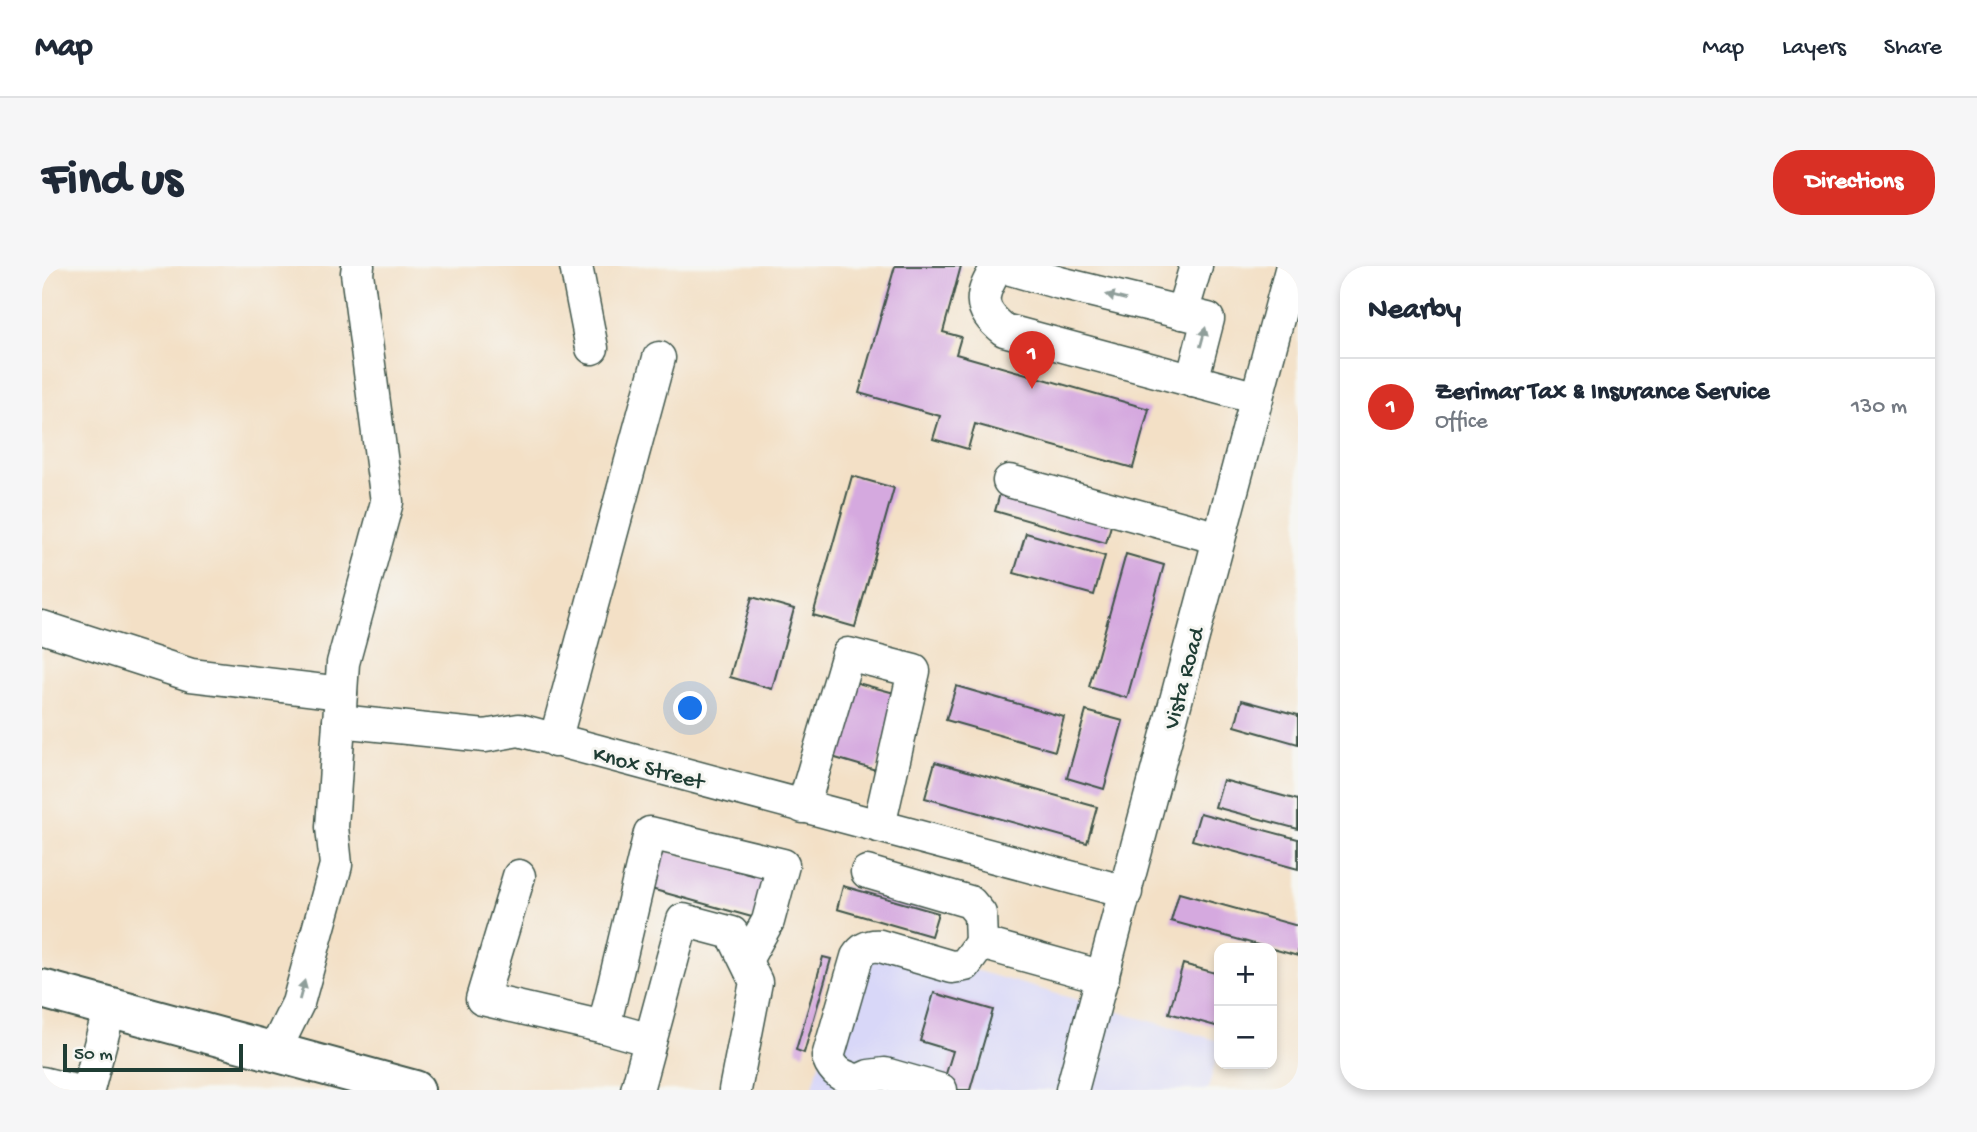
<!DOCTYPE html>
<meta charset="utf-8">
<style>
body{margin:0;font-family:"Gochi Hand",sans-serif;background:#f6f6f7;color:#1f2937}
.controls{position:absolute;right:21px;bottom:21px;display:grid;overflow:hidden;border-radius:14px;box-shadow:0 4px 10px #0003}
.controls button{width:63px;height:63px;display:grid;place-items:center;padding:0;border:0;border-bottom:2px solid #e0e1e3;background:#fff;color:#1f2937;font:35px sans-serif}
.scale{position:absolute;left:21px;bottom:18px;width:180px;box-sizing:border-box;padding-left:7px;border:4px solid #1f3d34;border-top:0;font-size:19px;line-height:24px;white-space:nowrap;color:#1f3d34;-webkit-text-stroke:5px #f6f6f2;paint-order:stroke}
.you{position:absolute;left:649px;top:443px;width:24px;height:24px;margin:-18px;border:5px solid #fff;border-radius:50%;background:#1a73e8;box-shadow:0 0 0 10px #1a73e833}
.badge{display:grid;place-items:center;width:46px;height:46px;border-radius:50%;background:#d93025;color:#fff;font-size:23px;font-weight:700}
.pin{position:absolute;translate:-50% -58px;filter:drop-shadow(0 2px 4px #0008)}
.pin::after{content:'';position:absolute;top:37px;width:24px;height:21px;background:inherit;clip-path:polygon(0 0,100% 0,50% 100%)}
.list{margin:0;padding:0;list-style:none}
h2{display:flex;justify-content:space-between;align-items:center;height:91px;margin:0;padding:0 28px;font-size:30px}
h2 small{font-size:23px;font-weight:400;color:#747a83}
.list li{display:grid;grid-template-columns:46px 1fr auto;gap:21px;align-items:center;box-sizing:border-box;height:98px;padding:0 28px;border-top:2px solid #e0e1e3}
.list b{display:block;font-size:26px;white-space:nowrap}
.list p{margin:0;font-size:23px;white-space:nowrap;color:#747a83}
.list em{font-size:23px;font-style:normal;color:#747a83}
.map{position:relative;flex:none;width:1256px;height:824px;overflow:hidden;border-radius:28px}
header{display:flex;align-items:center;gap:42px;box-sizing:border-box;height:98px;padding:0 35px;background:#fff;border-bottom:2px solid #e0e1e3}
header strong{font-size:33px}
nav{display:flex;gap:38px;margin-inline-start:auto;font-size:24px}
.intro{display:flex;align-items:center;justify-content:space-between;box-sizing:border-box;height:168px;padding:0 42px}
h1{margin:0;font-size:49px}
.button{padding:18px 32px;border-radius:28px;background:#d93025;color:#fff;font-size:24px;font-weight:700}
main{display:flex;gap:42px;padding:0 42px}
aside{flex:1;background:#fff;border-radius:28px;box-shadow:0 4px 10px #0003}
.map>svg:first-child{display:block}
.built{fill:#d8d7f8}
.building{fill:#d5a9df}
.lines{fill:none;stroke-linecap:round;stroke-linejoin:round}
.minor-casing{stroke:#3f554a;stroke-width:35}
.major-casing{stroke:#3f554a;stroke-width:42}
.minor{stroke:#fff;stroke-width:32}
.major{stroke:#fff;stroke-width:38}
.oneway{fill:#8f9e9a}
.labels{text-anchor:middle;stroke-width:6;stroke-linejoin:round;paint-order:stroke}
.street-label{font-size:23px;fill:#1f3d34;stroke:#f6f6f2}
</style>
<header>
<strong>Map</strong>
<nav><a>Map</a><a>Layers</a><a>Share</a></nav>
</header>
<div class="intro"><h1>Find us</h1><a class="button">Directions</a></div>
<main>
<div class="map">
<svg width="1256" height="824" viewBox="0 0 1256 824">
<rect width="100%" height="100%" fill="#f6f6f2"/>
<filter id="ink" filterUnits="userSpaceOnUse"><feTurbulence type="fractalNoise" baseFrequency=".0143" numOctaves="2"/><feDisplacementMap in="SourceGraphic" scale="14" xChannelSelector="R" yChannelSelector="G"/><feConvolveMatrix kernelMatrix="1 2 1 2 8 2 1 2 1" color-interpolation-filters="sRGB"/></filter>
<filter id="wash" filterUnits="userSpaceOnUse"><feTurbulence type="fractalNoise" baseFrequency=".00686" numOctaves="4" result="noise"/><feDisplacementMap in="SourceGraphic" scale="28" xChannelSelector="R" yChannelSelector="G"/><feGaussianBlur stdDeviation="1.57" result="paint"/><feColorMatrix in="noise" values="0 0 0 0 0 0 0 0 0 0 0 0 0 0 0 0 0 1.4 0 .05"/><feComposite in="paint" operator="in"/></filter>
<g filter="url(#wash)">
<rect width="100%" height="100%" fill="#f3e0c6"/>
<path class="built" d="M812,669l365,106v8l-11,41h-396z"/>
<g id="blocks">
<g class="building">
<path d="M853,0h66l-18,66 18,5 -5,17 193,55 -16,59 -158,-44 -7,25 -35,-10 7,-23 -81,-23z"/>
<path d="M810,210l42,12 -39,139 -42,-12z"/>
<path d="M959,224l111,32 -6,21 -111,-32z"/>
<path d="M984,267l79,23 -11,39 -80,-22z"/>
<path d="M1084,288l38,11 -37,133 -38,-11z"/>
<path d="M710,331l42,12 -22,80 -42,-12z"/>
<path d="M812,416l44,12 -22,76 -44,-13z"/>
<path d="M914,420l108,31 -9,34 -109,-31z"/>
<path d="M1200,434l56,15v29l-63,-18z"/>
<path d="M1044,445l37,10 -19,68 -37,-11z"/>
<path d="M893,496l162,45 -10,36 -162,-45z"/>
<path d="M1181,514l75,20v29l-83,-22z"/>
<path d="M1158,547l98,26v30l-106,-29z"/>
<path d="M621,584l107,30 -11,39 -108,-30z"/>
<path d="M801,620l95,27 -7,23 -94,-27z"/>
<path d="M1137,627l119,33v30l-127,-35z"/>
<path d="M781,691l8,2 -27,94 -8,-3z"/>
<path d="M1141,698l36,10v53l-50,-14z"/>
<path d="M892,727l59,17 -23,80h-29l12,-39 -33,-10z"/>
</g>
</g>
</g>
<g filter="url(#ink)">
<use href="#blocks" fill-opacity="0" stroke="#3f554a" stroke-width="2"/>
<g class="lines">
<defs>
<g id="minor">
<path d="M534,0l16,82"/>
<path d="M956,0c-18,29 -22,41 6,64l253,68"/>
<path d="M958,0l60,17 148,36 -16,62"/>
<path d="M1140,47l14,-47"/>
<path d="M967,215l210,57"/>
<path d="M0,361l149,48 150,18"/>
<path d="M297,455l146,15 34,-6 607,162"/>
<path d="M513,475l104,-383"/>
<path d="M761,541l45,-153 66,17 -35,155"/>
<path d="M825,606l103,30 10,12 1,29 122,34"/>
<path d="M477,610l-37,123 122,28 46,13"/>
<path d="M562,761l46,-194 133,32 -15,56 -22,39"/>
<path d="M232,786l24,-49 38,-138 -4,-38 11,-164 44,-161 -30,-229 1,-7"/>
<path d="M816,815l11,-5 16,-2 56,16"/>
<path d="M0,817l29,7"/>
<path d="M46,824l22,-83"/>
<path d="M595,824l46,-170 49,13 24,49 -21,108"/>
<path d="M814,824l2,-9c-16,-5 -24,-8 -30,-24l29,-100c6,-9 12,-12 23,-11l72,21 13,-2 16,-22"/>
<path d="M1030,824l220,-824"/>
</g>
<path id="major" d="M0,723l373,101"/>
</defs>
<use href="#minor" class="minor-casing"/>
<use href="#major" class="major-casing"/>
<use href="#minor" class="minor"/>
<use href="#major" class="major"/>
</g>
<defs><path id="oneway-solid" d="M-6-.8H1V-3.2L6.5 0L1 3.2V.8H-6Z" transform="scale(1.75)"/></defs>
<g class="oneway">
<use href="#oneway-solid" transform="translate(1074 31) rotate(-166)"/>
<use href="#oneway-solid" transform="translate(1161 71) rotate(-75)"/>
<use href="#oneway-solid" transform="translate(260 724) rotate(-75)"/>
</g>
</g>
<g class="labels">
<g class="street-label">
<text transform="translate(1140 412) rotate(-75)" y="8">Vista Road</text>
<text transform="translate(607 500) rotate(15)" y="8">Knox Street</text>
</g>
</g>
</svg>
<div class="controls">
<button>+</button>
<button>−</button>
</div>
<div class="scale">50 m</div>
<div class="you"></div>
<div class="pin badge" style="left:990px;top:123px">1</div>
</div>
<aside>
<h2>Nearby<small></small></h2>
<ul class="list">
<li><span class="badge">1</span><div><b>Zerimar Tax &amp; Insurance Service</b><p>Office</p></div><em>130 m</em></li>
</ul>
</aside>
</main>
